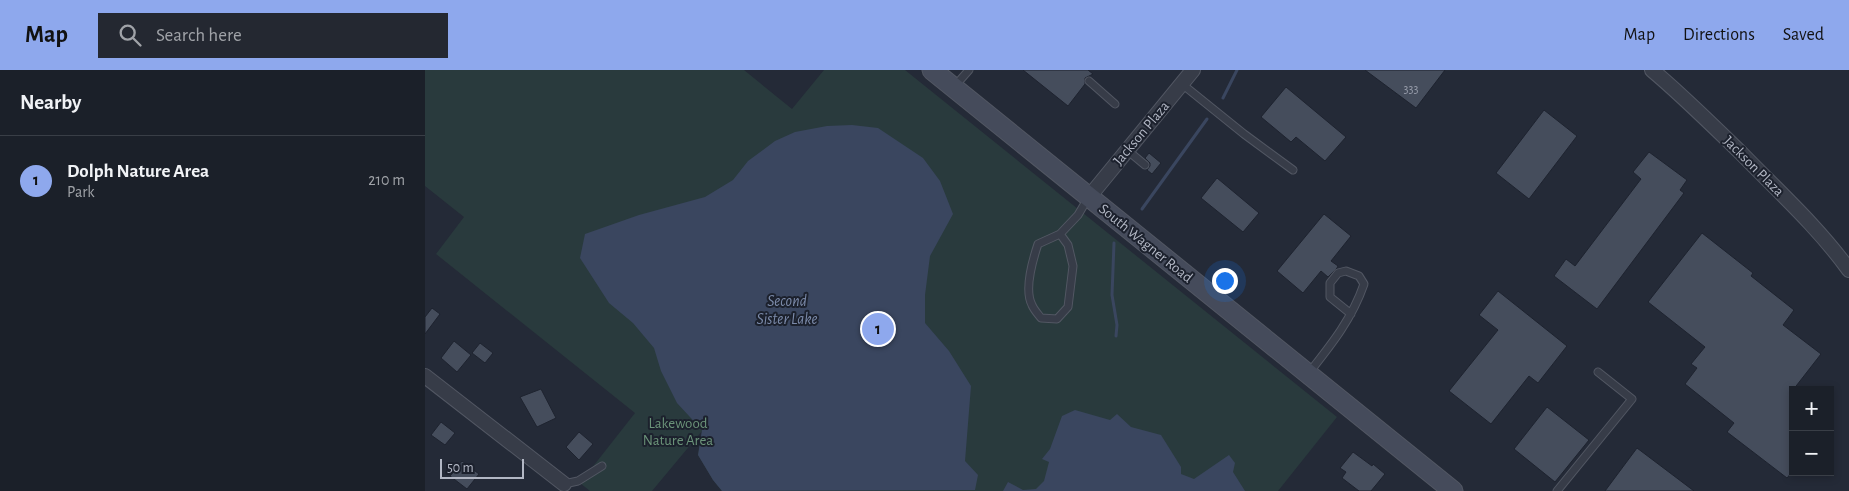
<!DOCTYPE html>
<meta charset="utf-8">
<style>
body{margin:0;font-family:"Alegreya Sans",sans-serif;background:#242831;color:#f1f3f6}
.controls{position:absolute;right:15px;bottom:15px;display:grid;overflow:hidden;border-radius:0px;box-shadow:0 2px 8px #0003}
.controls button{width:45px;height:45px;display:grid;place-items:center;padding:0;border:0;border-bottom:1px solid #393e46;background:#1b2029;color:#f1f3f6;font:25px sans-serif}
.scale{position:absolute;left:15px;bottom:12px;width:84px;box-sizing:border-box;padding-left:5px;border:2px solid #b2b7c4;border-top:0;font-size:14px;line-height:18px;white-space:nowrap;color:#b2b7c4;-webkit-text-stroke:4px #1c212d;paint-order:stroke}
.you{position:absolute;left:799px;top:210px;width:18px;height:18px;margin:-12px;border:4px solid #fff;border-radius:50%;background:#1a73e8;box-shadow:0 0 0 8px #1a73e833}
.badge{display:grid;place-items:center;width:32px;height:32px;border-radius:50%;background:#8ea8ed;color:#111;font-size:16px;font-weight:700}
.pin{position:absolute;translate:-50% -50%;border:2px solid #fff;box-shadow:0 1px 5px #0006}
.list{margin:0;padding:0;list-style:none}
h2{display:flex;justify-content:space-between;align-items:center;height:65px;margin:0;padding:0 20px;font-size:21px}
h2 small{font-size:16px;font-weight:400;color:#a0a3a8}
.list li{display:grid;grid-template-columns:32px 1fr auto;gap:15px;align-items:center;box-sizing:border-box;height:90px;padding:0 20px;border-top:1px solid #393e46}
.list b{display:block;font-size:19px;white-space:nowrap}
.list p{margin:0;font-size:16px;white-space:nowrap;color:#a0a3a8}
.list em{font-size:16px;font-style:normal;color:#a0a3a8}
.icon{flex:none;width:28px;height:28px;fill:none;stroke:currentColor;stroke-width:2;stroke-linecap:round;stroke-linejoin:round}
.map{position:relative;flex:none;width:1424px;height:421px;overflow:hidden}
header{display:flex;align-items:center;gap:30px;box-sizing:border-box;height:70px;padding:0 25px;background:#8ea8ed;color:#111}
header strong{font-size:24px}
nav{display:flex;gap:28px;margin-inline-start:auto;font-size:18px}
.search{width:350px;height:45px;background:#242831;display:flex;align-items:center;gap:12px;box-sizing:border-box;padding:0 18px;border-radius:0px;color:#a0a3a8;font-size:19px}
main{display:flex}
aside{flex:1;background:#1b2029}
.map>svg:first-child{display:block}
.green{fill:#293a3d}
.water{fill:#3a465f}
.lines{fill:none;stroke-linecap:round;stroke-linejoin:round}
.stream{stroke:#3a465f;stroke-width:3}
.building{fill:#454d5c;stroke:#1e232f}
.service-casing{stroke:#525763;stroke-width:9}
.minor-casing{stroke:#525763;stroke-width:16}
.secondary-casing{stroke:#525763;stroke-width:21}
.service{stroke:#373c48;stroke-width:7}
.minor{stroke:#373c48;stroke-width:14}
.secondary{stroke:#454b5b;stroke-width:19}
.labels{text-anchor:middle;stroke-width:4;stroke-linejoin:round;paint-order:stroke}
.number-label{font-size:12px;fill:#979caa}
.street-label{font-size:15px;fill:#b2b7c4;stroke:#1c212d}
.park-label{font-size:15px;fill:#6b9379;stroke:#1c212d}
.water-label{font-size:16px;font-style:italic;fill:#7c8baa;stroke:#1c212d}
</style>
<header>
<strong>Map</strong>
<div class="search"><svg class="icon" aria-label="search" viewBox="0 0 24 24"><circle cx="10" cy="10" r="6"/><path d="M15 15l6 6"/></svg>Search here</div>
<nav><a>Map</a><a>Directions</a><a>Saved</a></nav>
</header>
<main>
<aside>
<h2>Nearby<small></small></h2>
<ul class="list">
<li><span class="badge">1</span><div><b>Dolph Nature Area</b><p>Park</p></div><em>210 m</em></li>
</ul>
</aside>
<div class="map">
<svg width="1424" height="421" viewBox="0 0 1424 421">
<rect width="100%" height="100%" fill="#242a37"/>
<path class="green" d="M0,0h319l48,39 32,-39h81l432,347 -59,74h-556l-9,-11 -15,-25 4,-24 -50,60h-62l-10,-8 55,-70 -199,-159 28,-37 -39,-31z"/>
<g class="water">
<path d="M427,55l26,3 45,30 17,23 13,33 -23,42 -5,39v28l24,28 22,35 -6,75 13,14 -3,15 -253,1 -9,-11 -15,-25 4,-25 -25,-27 -16,-32 -7,-23 -21,-25 -24,-20 -29,-45 5,-24 54,-19 66,-18 28,-17 15,-19 27,-20 20,-9 32,-6z"/>
<path d="M650,340l35,10 7,-6 14,13 30,8 20,32v7l13,5 35,-24 6,8 -2,9 12,19h-242l5,-9 15,8 13,-1 8,-8 5,-19 -7,-3 8,-10 12,-33z"/>
</g>
<g class="lines">
<g class="stream">
<path d="M798,28l14,-28"/>
<path d="M717,139l65,-90"/>
<path d="M689,173l-2,52 5,30 -1,11"/>
</g>
</g>
<g class="building">
<path d="M598,0h65l5,4 -8,4v6l-17,22z"/>
<path d="M940,0h80l-29,38z"/>
<path d="M861,17l60,50 -21,24 -29,-24 -5,5 -30,-25z"/>
<path d="M1119,40l33,26 -48,63 -33,-26z"/>
<path d="M1224,82l38,28 -7,10 4,3 -87,116 -43,-33 12,-17 9,7 66,-87 -8,-7z"/>
<path d="M724,83l12,10 -9,11 -5,-4 3,-4v-3l-5,-5z"/>
<path d="M792,108l42,35 -16,19 -42,-34z"/>
<path d="M899,144l27,22 -20,25 7,5 -1,2 -9,9 -7,-6 -18,22 -26,-22z"/>
<path d="M1277,163l51,40 -2,3 43,34 -11,15 38,29 -28,36v81l-6,7 -60,-46 7,-9 -49,-39 12,-16 -6,-4 14,-17 -57,-45z"/>
<path d="M1073,221l69,55 -29,37 -9,-7 -38,48 -42,-33 49,-61 -19,-15z"/>
<path d="M7,238l8,6 -15,20v-17z"/>
<path d="M29,271l17,14 -14,17 -16,-14z"/>
<path d="M55,273l13,10 -8,10 -13,-10z"/>
<path d="M116,319l15,29 -19,9 -17,-30z"/>
<path d="M1122,337l42,33 -34,42 -41,-33z"/>
<path d="M16,352l14,11 -10,12 -14,-10z"/>
<path d="M154,362l14,12 -14,16 -13,-13z"/>
<path d="M1212,378l57,43h-89z"/>
<path d="M928,382l19,14 1,-2 12,10 -14,17h-12l-17,-13 4,-6 -6,-4z"/>
<path d="M37,391l17,13 -12,15 -17,-13z"/>
</g>
<g class="lines">
<defs>
<g id="service">
<path d="M664,11l26,23"/>
<path d="M757,14l62,50 49,36"/>
<path d="M529,17l15,-17"/>
<path d="M702,80l18,15"/>
<path d="M635,164l8,11 5,21 -5,41 -11,12 -16,-1c-3,-4 -7,-8 -9,-13 -8,-15 1,-46 6,-61l22,-10 18,-19 10,-17"/>
<path d="M883,304c23,-29 44,-55 56,-90l-5,-8 -13,-5 -8,2 -8,10v14l21,17"/>
<path d="M139,414l14,-3 24,-15"/>
<path d="M1132,421l75,-92 -34,-27"/>
</g>
<g id="minor">
<path d="M1227,0c31,26 60,55 89,83 37,38 77,74 108,117"/>
<path d="M664,127l104,-127"/>
<path d="M0,306l139,108"/>
</g>
<path id="secondary" d="M507,0l521,421"/>
</defs>
<use href="#service" class="service-casing"/>
<use href="#minor" class="minor-casing"/>
<use href="#secondary" class="secondary-casing"/>
<use href="#service" class="service"/>
<use href="#minor" class="minor"/>
<use href="#secondary" class="secondary"/>
</g>
<g class="labels">
<g class="number-label">
<text x="986" y="23">333</text>
</g>
<g class="street-label">
<text transform="translate(716 63) rotate(-50)" y="5">Jackson Plaza</text>
<text transform="translate(1329 96) rotate(45)" y="5">Jackson Plaza</text>
<text transform="translate(721 173) rotate(39)" y="5">South Wagner Road</text>
</g>
<g class="park-label">
<text x="253" y="358">Lakewood<tspan x="253" dy="17">Nature Area</tspan></text>
</g>
<g class="water-label">
<text x="362" y="236">Second<tspan x="362" dy="18">Sister Lake</tspan></text>
</g>
</g>
</svg>
<div class="controls">
<button>+</button>
<button>−</button>
</div>
<div class="scale">50 m</div>
<div class="you"></div>
<div class="pin badge" style="left:453px;top:259px">1</div>
</div>
</main>
